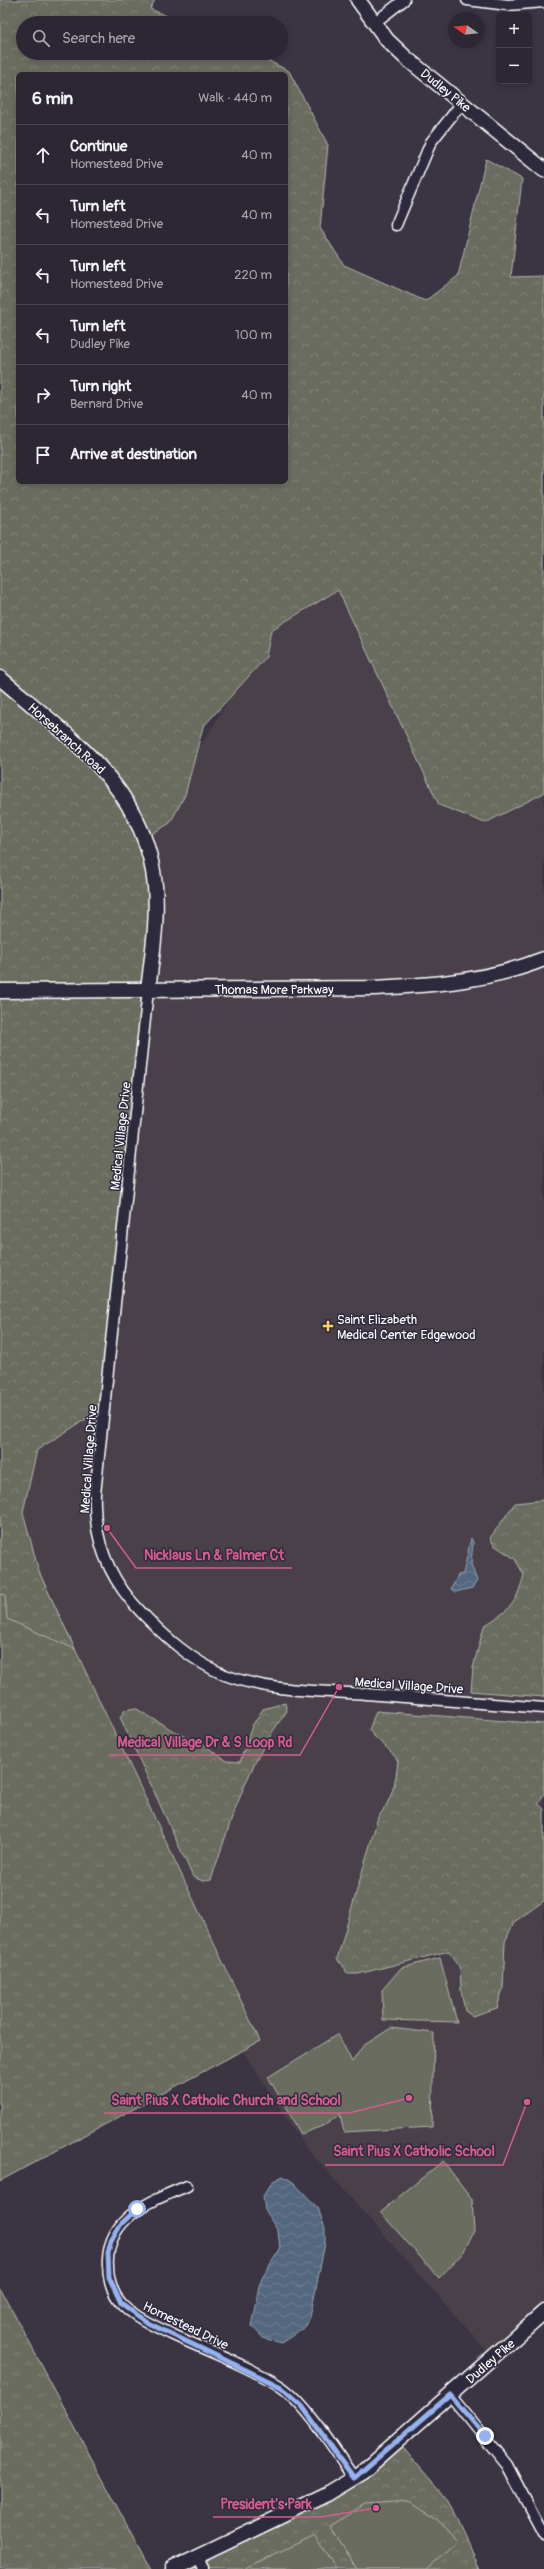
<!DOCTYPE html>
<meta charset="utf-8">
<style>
body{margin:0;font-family:Pangolin,sans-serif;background:#342f3a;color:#f1f3f6}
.controls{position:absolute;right:12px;top:12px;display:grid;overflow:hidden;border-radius:6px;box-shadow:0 2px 6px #0003}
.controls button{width:36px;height:36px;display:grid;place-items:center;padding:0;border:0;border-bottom:1px solid #48444d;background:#2c2732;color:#f1f3f6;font:20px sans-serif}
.compass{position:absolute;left:448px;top:12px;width:36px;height:36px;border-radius:50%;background:#2c2732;box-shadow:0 2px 6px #0003;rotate:284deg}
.stop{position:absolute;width:12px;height:12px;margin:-9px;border:3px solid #95b2f1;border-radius:50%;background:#fff}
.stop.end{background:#95b2f1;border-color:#fff;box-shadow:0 1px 4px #0008}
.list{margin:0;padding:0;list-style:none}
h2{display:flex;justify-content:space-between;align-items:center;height:52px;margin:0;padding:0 16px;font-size:17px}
h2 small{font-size:13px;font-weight:400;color:#a6a5ac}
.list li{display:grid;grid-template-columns:26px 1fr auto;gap:12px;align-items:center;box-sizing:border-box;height:60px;padding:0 16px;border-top:1px solid #48444d}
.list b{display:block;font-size:15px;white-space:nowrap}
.list p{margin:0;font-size:13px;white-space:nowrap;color:#a6a5ac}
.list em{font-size:13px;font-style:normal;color:#a6a5ac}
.icon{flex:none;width:22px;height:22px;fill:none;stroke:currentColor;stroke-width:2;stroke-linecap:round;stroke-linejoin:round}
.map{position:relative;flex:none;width:544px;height:2569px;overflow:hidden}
.search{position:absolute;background:#2c2732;box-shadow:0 2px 6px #0003;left:16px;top:16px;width:272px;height:44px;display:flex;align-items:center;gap:10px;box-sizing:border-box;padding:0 14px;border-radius:22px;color:#a6a5ac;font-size:15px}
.panel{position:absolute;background:#2c2732;box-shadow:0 2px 6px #0003;left:16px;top:72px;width:272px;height:412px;border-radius:6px}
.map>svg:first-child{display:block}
.built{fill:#4a404a}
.grass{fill:url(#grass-tufts);stroke:#b4b6ae}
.forest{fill:url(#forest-crowns);stroke:#b4b6ae;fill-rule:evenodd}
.pitch{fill:#6a6c5e;stroke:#b4b6ae}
.water{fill:url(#water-waves);stroke:#98a4b2}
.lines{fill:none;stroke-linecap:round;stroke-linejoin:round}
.street-casing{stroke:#fff;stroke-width:13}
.secondary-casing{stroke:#fff;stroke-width:17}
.street{stroke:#2f2a3d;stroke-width:10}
.secondary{stroke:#2f2a3d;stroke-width:14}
.route{stroke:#95b2f1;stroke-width:5}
.poi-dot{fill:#ffd166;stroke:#2f2a3d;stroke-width:1.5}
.labels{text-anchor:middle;stroke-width:3;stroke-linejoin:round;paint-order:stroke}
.street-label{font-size:13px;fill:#fff;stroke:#2f2a3d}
.poi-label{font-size:13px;fill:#fff;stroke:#2f2a3d;text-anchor:start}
.leader{fill:none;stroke:#d45d8c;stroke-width:1.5}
.callout-dot{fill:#d45d8c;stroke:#2f2a3d;stroke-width:1.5}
.callout-label{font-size:14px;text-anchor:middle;font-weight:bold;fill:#d45d8c;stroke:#2f2a3d;stroke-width:3;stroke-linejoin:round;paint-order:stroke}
</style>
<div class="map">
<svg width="544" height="2569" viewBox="0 0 544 2569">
<defs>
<pattern id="grass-tufts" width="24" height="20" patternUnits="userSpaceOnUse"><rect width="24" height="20" fill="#6a6c5e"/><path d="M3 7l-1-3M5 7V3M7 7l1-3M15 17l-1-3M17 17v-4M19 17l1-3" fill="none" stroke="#808276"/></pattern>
<pattern id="forest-crowns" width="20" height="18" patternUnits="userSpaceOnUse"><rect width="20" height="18" fill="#6a6c5e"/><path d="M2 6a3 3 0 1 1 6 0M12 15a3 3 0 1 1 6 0" fill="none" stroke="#808276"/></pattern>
<pattern id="water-waves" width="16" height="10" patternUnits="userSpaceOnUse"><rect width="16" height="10" fill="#53687f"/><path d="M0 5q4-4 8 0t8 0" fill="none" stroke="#6d7f92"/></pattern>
</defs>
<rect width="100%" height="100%" fill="#3b3443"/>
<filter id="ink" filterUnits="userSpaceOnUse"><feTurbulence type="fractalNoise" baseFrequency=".025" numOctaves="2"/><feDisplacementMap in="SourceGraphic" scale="8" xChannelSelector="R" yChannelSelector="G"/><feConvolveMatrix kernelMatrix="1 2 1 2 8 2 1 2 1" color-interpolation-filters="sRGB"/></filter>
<g filter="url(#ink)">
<path class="built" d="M339,590l100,215 46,18 59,-30v1519l-51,46 -189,-213 -62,-95 18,-9 -251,-532 136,-671 126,-208z"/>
<g class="grass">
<path d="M0,1490l260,551 -260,140z"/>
<path d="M0,2288l151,281h-151z"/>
</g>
<g class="forest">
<path d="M0,0h155l-5,9 34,14h-161v30h230l36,18 39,74 -8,83 24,37 81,36 33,-25 28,-117 36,20 -11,98 33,-1v517l-59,30 -46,-18 -101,-215 -67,40 -5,27 -63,70 -18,68 -15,28 -25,15 10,48 -50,521 -68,43 -14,62 16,60 36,77 -68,-30 -2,-24 -5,-1zM18,74h268v408h-268z"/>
<path d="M544,1500v197l-73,-6 2,-23 11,-42c26,-17 31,-19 40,-51l-9,-16 -21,-14 -4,-7 25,-35z"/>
<path d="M285,1703l2,8c-40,53 -55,107 -76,169l-8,1 -10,-4 -73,-160 5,-7 10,-2 42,25 26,11 23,17 14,1 12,-36 11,-17z"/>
<path d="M376,1711l168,13v71l-6,9 6,5v92l-30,21 -9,20 -2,46 -6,20 -25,8 -7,-5 -4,-21 -1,-24 -11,-15 -91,23h-10l-11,-15 41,-142c14,-16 18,-36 20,-56 -8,-13 -20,-19 -29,-31z"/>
<path d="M398,2442l51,59 31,68h-309l116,-54z"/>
</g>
<g class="pitch">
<path d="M440,1958l17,64 -74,-2 -1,-30 19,-22z"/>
<path d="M391,2028l43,5 -2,94 -88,5 -4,-18 -15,11 -24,9 -33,-57 70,-43 14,28 11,-16z"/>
<path d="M443,2161l29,38 2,32 -11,22 -24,25 -59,-66z"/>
<path d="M408,2502l28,16 20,24 -30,27h-67l-29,-43 35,-21z"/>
<path d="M315,2535l23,34h-95z"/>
</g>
<g class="water">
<path d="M471,1538l2,4 -2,22 6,17 -5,7 -17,4 -4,-3 7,-14 5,-1z"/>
<path d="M283,2176l10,6 25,26 7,20v15l-14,70 -7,15 -23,15 -18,-5 -11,-12 10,-49 18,-28 -2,-18 -13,-20 -2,-15 10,-15z"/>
</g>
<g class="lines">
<defs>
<g id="street">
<path d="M467,0l41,5 36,-3"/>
<path d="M374,23l30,-23"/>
<path d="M396,225l35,-83 31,-39"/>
<path d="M148,990l-53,504c-2,46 15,86 46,118 25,26 51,49 84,63 45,17 94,16 141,19 59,5 119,9 178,14"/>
<path d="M187,2186c-35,15 -77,29 -79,73 -1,15 3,34 14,45 14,14 32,22 49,30 36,17 76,31 109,52 26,17 56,66 74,92"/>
<path d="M450,2395l57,70 37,70"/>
<path d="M197,2557l5,12"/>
</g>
<g id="secondary">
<path d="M358,0l29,40 19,18 138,112"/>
<path d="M0,678c69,59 146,110 155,208 3,35 -3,70 -7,104"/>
<path d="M0,991l374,-3c59,-3 115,-7 170,-29"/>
<path d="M171,2569l156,-75 33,-20 184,-162"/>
</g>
</defs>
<use href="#street" class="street-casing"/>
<use href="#secondary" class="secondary-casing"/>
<use href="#street" class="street"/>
<use href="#secondary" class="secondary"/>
</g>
</g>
<g class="lines" filter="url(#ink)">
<path class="route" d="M137,2209l-16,15 -10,17 -3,12 1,24 12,26 27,20 133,64 21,19 52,72 96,-83 35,41"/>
</g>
<path class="poi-dot" d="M326 1320h4v4h4v4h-4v4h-4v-4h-4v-4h4z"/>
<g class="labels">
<g class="street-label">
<text transform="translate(446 90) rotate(39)" y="5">Dudley Pike</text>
<text transform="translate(67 738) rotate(42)" y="5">Horsebranch Road</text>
<text x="274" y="994">Thomas More Parkway</text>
<text transform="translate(120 1136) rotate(-84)" y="5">Medical Village Drive</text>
<text transform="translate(88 1459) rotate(-86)" y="5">Medical Village Drive</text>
<text transform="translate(409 1685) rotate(4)" y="5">Medical Village Drive</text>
<text transform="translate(186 2325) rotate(26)" y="5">Homestead Drive</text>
<text transform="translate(490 2361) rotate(-41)" y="5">Dudley Pike</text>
</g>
<g class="poi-label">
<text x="337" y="1324">Saint Elizabeth<tspan x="337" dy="15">Medical Center Edgewood</tspan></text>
</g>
</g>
<path class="leader" d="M107 1528L136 1568H292M339 1687L300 1755H109M409 2098L349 2113H104M527 2102L503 2165H325M376 2508L320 2517H213"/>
<g class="callout-dot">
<circle cx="107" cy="1528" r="4"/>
<circle cx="339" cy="1687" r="4"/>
<circle cx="409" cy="2098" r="4"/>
<circle cx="527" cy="2102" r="4"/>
<circle cx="376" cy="2508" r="4"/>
</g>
<g class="callout-label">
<text x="214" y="1560">Nicklaus Ln &amp; Palmer Ct</text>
<text x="205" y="1747">Medical Village Dr &amp; S Loop Rd</text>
<text x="226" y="2105">Saint Pius X Catholic Church and School</text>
<text x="414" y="2156">Saint Pius X Catholic School</text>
<text x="266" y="2509">President’s Park</text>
</g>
</svg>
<div class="controls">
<button>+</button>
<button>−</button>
</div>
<svg class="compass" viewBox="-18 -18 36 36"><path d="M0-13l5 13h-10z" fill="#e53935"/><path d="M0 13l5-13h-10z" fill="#a6a5ac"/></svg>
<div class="stop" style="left:137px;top:2209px"></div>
<div class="stop end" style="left:485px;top:2436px"></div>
<div class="search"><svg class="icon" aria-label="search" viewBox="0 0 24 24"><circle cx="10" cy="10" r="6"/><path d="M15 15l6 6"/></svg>Search here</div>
<section class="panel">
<h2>6 min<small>Walk · 440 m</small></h2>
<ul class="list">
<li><svg class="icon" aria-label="ahead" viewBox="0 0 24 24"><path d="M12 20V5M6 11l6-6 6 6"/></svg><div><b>Continue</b><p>Homestead Drive</p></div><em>40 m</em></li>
<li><svg class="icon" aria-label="left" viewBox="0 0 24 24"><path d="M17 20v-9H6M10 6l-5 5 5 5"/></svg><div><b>Turn left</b><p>Homestead Drive</p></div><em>40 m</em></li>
<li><svg class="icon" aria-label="left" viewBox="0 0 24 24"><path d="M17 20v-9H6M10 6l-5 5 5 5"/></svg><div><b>Turn left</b><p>Homestead Drive</p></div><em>220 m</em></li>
<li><svg class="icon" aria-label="left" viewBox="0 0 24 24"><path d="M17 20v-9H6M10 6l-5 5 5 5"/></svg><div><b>Turn left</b><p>Dudley Pike</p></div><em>100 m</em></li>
<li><svg class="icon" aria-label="right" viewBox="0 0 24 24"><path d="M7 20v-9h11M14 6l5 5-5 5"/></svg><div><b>Turn right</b><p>Bernard Drive</p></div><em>40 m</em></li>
<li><svg class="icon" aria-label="arrive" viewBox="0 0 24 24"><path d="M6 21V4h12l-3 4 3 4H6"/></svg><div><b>Arrive at destination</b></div></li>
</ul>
</section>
</div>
